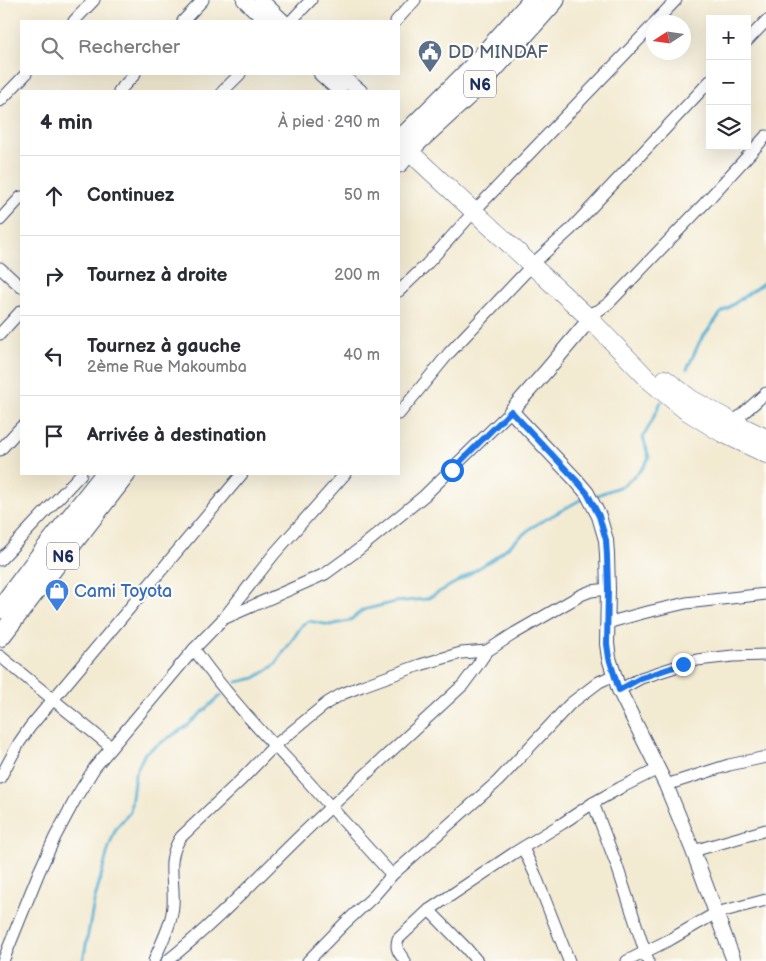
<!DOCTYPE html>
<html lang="fr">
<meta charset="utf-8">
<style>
body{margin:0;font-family:"Balsamiq Sans",sans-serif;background:#f7f7f7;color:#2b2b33}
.controls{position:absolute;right:15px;top:15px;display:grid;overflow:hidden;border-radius:0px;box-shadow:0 5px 20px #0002}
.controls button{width:45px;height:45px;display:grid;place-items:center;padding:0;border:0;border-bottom:1px solid #e1e1e2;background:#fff;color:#2b2b33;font:25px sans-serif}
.compass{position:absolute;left:646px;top:15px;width:45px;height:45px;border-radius:50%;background:#fff;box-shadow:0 5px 20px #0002;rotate:258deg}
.stop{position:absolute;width:15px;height:15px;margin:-11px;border:4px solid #1a73e8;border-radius:50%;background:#fff}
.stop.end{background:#1a73e8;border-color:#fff;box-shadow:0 1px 5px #0008}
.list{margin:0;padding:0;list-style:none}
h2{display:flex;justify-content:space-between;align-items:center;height:65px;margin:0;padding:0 20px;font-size:21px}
h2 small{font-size:16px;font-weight:400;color:#7c7c81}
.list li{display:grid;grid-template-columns:32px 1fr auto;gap:15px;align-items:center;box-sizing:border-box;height:80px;padding:0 20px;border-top:1px solid #e1e1e2}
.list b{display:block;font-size:19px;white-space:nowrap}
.list p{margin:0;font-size:16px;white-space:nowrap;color:#7c7c81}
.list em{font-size:16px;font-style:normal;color:#7c7c81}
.icon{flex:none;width:28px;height:28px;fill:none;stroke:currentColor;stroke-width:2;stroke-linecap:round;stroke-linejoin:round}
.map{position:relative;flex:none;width:766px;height:961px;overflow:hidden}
.search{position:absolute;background:#fff;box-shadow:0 5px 20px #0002;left:20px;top:20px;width:380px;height:55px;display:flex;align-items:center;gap:12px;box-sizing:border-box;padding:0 18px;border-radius:0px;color:#7c7c81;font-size:19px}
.panel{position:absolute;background:#fff;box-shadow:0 5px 20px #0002;left:20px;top:90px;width:380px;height:385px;border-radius:0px}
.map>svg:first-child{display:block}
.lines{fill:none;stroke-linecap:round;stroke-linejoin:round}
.stream{stroke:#54afd2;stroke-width:3}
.minor-casing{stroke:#3b4b6f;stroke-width:13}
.tertiary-casing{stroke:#3b4b6f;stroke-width:16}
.primary-casing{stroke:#3b4b6f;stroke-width:19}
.trunk-casing{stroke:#3b4b6f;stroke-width:21}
.minor{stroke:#fff;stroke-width:11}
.tertiary{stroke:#fff;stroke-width:14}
.primary{stroke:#fff;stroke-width:18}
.trunk{stroke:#fff;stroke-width:19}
.route{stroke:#1a73e8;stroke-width:6}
.labels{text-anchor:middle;stroke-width:4.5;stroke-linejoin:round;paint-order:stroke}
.shield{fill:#fdfcf7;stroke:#5f6c8c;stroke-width:1}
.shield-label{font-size:16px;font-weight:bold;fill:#1b2f5e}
.service-label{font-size:18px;fill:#4e5e75;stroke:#fdfcf7;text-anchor:start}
.shop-label{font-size:18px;fill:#366cbe;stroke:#fdfcf7;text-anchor:start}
</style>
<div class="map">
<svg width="766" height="961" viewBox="0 0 766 961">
<rect width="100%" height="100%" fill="#fdfcf7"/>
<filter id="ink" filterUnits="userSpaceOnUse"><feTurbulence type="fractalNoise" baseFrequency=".02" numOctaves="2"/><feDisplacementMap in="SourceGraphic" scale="10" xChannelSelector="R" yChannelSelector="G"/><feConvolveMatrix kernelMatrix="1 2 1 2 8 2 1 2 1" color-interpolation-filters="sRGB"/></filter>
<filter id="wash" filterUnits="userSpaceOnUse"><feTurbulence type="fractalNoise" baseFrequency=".0096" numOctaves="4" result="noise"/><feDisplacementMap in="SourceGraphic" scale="20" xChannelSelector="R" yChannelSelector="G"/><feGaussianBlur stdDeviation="1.12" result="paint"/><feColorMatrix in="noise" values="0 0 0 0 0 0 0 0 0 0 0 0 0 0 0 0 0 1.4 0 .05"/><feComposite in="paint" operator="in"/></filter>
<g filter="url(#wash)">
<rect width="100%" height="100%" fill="#f3ead2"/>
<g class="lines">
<g class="stream">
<path d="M687,369l13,-28 21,-28 45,-32"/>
<path d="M592,497l32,-12 18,-16 7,-11 -6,-21 9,-16 9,-19"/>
<path d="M237,682l18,-4 20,-13 28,-41 6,-3 21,4 19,-4 14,-11 32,-8 32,-3 33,-19 36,-23 36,-30 48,-27 6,-1"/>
<path d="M83,961l11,-59 15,-55 7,-19 14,-16 5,-38 10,-21 42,-27 34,-31"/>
</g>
</g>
</g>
<g filter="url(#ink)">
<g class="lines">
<defs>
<g id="minor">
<path d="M74,21l20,-21"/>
<path d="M183,21l20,-21"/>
<path d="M291,21l20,-21"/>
<path d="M396,21l19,-21"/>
<path d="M655,22l21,-22"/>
<path d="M747,41l19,-20"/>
<path d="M119,91l16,-17"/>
<path d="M223,91l17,-17"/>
<path d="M0,101l26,-27"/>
<path d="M0,220l21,-23"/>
<path d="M0,268l21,19"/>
<path d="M399,291l27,-26 54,-60 174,-181"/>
<path d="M595,313l14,-10 95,-99 62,-68"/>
<path d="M0,334l21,-23"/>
<path d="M399,414l50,-61 88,-93 33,-30 140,-149"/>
<path d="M730,425l36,-32"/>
<path d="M0,450l21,-23"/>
<path d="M0,560l81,-86"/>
<path d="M224,618l50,-64 71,-80"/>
<path d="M607,623l36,-10 43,-10 80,-9"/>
<path d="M194,649c32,46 71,87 109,127 30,33 59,66 89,99"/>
<path d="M0,656l111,91"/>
<path d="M619,690l22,-12 56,-18 36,-4 33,-1"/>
<path d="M0,778l19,-35 11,-16 212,-253"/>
<path d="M666,785l63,-20 37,-8"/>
<path d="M593,803l24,63 31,95"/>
<path d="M523,848l12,26 34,87"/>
<path d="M693,851l73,-21"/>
<path d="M429,910l37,38 11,13"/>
<path d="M3,961l36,-89 16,-35 22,-41 18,-29 99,-118 29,-30 102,-45 33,-24 66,-54 87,-85"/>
<path d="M154,961c7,-18 18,-37 19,-56 2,-26 -8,-44 8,-68l61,-58 32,-33 53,-43 15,-9 20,-8 58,-21 41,-12 26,-2"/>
<path d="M167,961c47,-37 88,-81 131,-123 54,-52 110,-102 165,-153l14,-19 10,-15 28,-18 66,-38 10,-4 17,-2"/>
<path d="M308,961l36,-37 29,-27 19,-22 106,-94 72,-77 29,-22 15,-7"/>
<path d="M405,961c-6,-8 -10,-12 -7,-22l31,-29 85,-57 49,-30 30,-20 27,-15 38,-19"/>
<path d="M627,961l44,-22 45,-26 50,-13"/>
</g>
<g id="tertiary">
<path d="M244,0l22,21"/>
<path d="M261,0l22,21"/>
<path d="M321,74l19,17"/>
<path d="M339,74l21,17"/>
<path d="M595,313l-48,57 -36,41 65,69 11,13 12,23 7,24 1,15 1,34 -1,55 2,14 10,32 47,95 27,66 41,110"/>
</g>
<g id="primary">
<path d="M399,142l190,176 62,64 34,28 37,23 44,21"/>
<path d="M665,379l26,20 42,23 33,16"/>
</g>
<g id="trunk">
<path d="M399,141l70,-70 64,-71"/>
<path d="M399,163l17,-20 65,-60 74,-83"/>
<path d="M0,609l39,-52 66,-83"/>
<path d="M0,637l126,-163"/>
</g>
</defs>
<use href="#minor" class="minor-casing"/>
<use href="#tertiary" class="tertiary-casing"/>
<use href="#primary" class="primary-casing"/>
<use href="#trunk" class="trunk-casing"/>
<use href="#minor" class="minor"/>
<use href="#tertiary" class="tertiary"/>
<use href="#primary" class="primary"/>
<use href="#trunk" class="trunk"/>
</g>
</g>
<g class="lines" filter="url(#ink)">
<path class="route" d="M452,470l59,-59 65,69 11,13 12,23 7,24 1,16 1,33 -1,55 2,14 10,32 22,-12 42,-14"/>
</g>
<defs>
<symbol id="civic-pin" viewBox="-11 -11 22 30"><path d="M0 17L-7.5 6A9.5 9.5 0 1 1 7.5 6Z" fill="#5c6f8a" stroke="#fdfcf7"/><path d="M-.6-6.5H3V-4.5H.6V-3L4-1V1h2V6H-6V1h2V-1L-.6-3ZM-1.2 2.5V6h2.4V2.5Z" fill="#fff"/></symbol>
<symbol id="shop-pin" viewBox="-11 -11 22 30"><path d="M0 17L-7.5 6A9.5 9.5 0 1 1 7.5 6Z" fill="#3f7fe0" stroke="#fdfcf7"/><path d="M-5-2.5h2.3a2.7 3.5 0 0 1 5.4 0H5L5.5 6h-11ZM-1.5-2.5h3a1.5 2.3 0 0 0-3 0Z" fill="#fff"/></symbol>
</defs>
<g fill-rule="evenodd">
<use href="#civic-pin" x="416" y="38" width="28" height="38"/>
<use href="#shop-pin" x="43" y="577" width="28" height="38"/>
</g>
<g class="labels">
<g class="shield">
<rect x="464" y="70.5" width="32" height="27" rx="4"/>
<rect x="47" y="542.5" width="32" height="27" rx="4"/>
</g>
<g class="shield-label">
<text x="480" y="90">N6</text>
<text x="63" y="562">N6</text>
</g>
<g class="service-label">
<text x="448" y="58">DD MINDAF</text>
</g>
<g class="shop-label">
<text x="74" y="597">Cami Toyota</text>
</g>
</g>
</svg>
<div class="controls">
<button>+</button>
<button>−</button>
<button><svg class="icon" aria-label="layers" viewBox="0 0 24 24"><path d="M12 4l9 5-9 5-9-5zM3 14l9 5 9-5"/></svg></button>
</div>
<svg class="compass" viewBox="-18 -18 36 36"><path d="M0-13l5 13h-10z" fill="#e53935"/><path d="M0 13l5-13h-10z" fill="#7c7c81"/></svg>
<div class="stop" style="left:452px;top:470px"></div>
<div class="stop end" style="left:683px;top:664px"></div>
<div class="search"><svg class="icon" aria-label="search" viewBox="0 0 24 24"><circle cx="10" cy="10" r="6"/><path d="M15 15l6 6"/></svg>Rechercher</div>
<section class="panel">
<h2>4 min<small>À pied · 290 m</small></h2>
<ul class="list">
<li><svg class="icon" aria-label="ahead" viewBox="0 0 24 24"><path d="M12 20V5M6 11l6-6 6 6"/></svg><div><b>Continuez</b></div><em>50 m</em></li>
<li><svg class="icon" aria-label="right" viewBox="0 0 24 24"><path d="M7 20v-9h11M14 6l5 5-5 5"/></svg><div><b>Tournez à droite</b></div><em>200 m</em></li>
<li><svg class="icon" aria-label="left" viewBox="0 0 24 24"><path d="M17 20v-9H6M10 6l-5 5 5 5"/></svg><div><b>Tournez à gauche</b><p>2ème Rue Makoumba</p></div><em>40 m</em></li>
<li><svg class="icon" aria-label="arrive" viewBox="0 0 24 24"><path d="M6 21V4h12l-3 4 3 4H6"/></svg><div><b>Arrivée à destination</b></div></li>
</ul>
</section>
</div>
